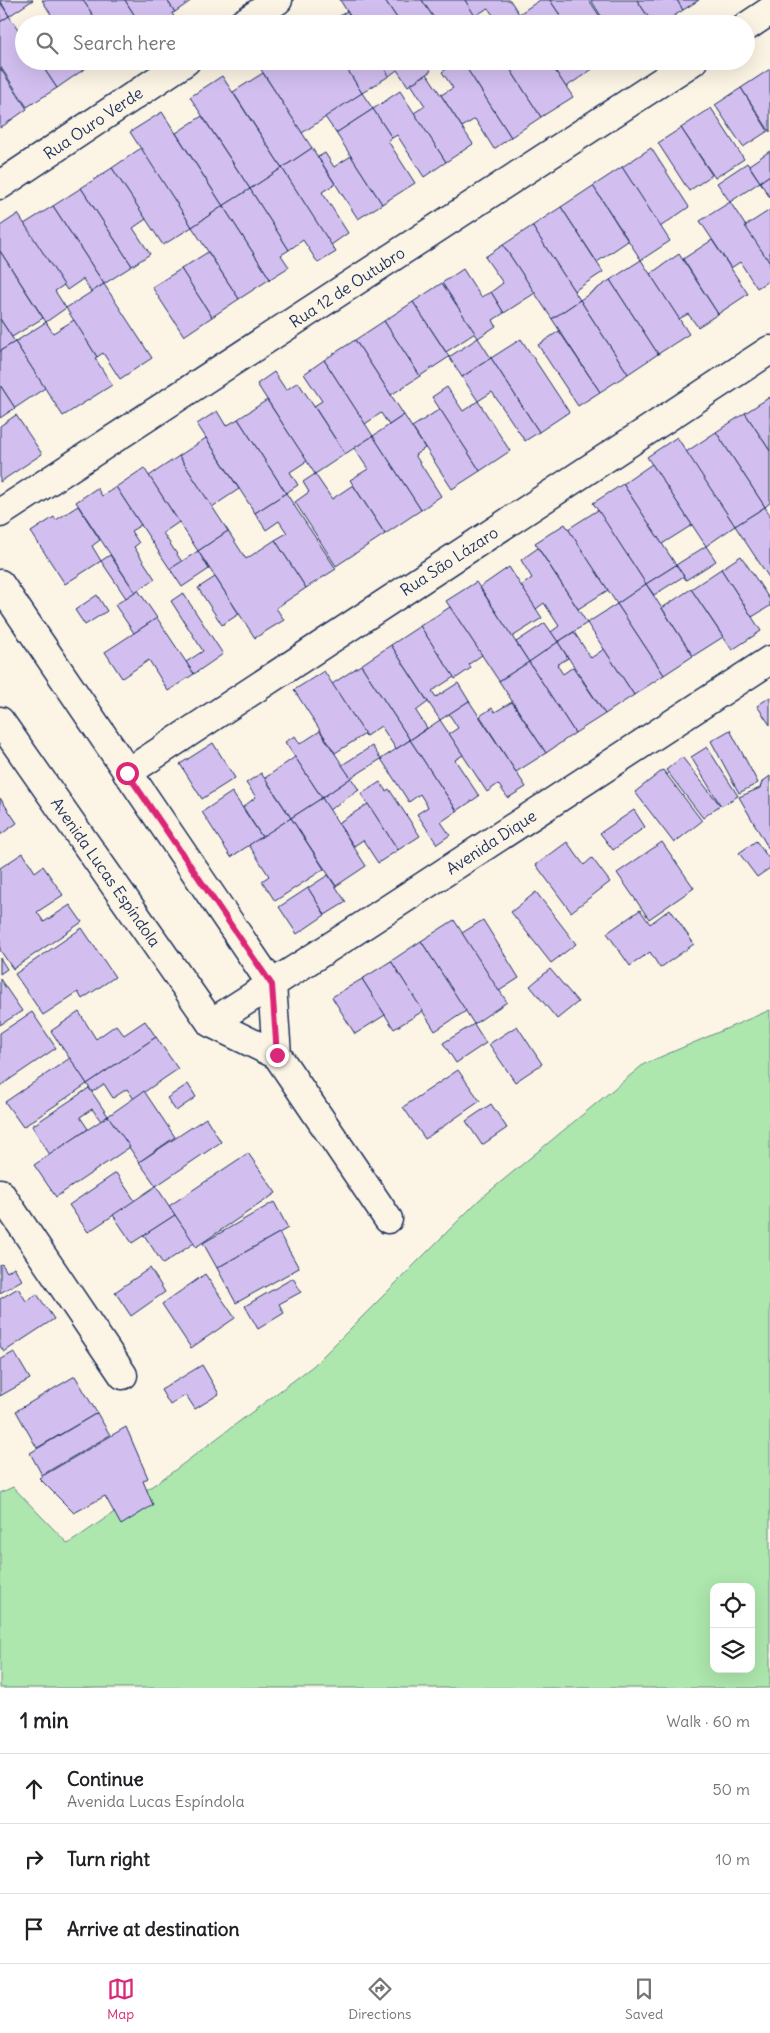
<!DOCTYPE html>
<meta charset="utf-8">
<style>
body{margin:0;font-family:Delius,sans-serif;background:#f6f6f6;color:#202124}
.controls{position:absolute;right:15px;bottom:15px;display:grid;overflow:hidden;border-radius:10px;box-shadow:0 5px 20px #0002}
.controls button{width:45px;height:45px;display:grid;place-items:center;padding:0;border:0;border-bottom:1px solid #e0e0e0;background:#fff;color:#202124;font:25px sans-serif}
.stop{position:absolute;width:15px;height:15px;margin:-11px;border:4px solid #db2777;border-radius:50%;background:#fff}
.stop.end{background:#db2777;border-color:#fff;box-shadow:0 1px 5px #0008}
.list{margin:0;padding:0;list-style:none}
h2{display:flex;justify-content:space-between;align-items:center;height:65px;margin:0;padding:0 20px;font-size:21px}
h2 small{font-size:16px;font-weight:400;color:#757577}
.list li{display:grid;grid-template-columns:32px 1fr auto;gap:15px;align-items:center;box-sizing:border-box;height:70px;padding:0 20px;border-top:1px solid #e0e0e0}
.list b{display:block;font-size:19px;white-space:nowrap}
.list p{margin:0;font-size:16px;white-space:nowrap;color:#757577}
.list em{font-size:16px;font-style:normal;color:#757577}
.icon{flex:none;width:28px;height:28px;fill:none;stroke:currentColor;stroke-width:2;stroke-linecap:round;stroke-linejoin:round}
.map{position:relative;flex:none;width:770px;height:1688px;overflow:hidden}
.search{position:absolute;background:#fff;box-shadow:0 5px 20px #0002;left:15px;right:15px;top:15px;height:55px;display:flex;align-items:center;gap:12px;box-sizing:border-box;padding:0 18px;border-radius:28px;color:#757577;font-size:19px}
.sheet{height:275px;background:#fff}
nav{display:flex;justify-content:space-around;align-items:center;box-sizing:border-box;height:70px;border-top:1px solid #e0e0e0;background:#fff;font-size:14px;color:#757577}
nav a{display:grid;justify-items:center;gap:2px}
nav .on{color:#db2777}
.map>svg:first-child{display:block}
.green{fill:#ade7ad;stroke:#648b86;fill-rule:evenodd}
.building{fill:#d2bff0;stroke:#1b2f5e}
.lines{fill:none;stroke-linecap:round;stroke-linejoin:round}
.minor-casing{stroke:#1b2f5e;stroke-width:31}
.minor{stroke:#fcf5e5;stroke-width:28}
.route{stroke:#db2777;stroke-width:6}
.labels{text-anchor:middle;stroke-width:5;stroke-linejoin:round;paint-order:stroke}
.street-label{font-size:16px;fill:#1b2f5e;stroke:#fcf5e5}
</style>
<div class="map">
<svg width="770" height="1688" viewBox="0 0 770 1688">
<rect width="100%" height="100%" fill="#fcf5e5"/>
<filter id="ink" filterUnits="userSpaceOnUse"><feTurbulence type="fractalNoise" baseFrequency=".02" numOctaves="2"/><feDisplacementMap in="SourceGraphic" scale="10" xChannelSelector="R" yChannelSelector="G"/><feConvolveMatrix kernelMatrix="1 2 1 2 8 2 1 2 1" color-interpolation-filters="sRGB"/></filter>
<g filter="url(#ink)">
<path class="green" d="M770,1010v678h-770v-195l13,-6 55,57 103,-71 142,-107 166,-166 165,-136zM714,1587h37v82h-37z"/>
<g class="building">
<path d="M0,0h33l-24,16z"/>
<path d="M42,0h41l16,24h-42z"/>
<path d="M83,0h42l15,24h-41z"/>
<path d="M125,0h42l8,12 -3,1 6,11h-38z"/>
<path d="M167,0h25l-17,12z"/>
<path d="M340,0h45l16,24h-46z"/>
<path d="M385,0h37l16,24h-37z"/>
<path d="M422,0h43l16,24h-43z"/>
<path d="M465,0h45l9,14 -15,10h-5l-11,-16 -13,8z"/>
<path d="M540,0h10l16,24h-41l-6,-10z"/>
<path d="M550,0h39l16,24h-39z"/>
<path d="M591,0h46l16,24h-47z"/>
<path d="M637,0h40l6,10 -21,14h-9z"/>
<path d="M677,0h22l-16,10z"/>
<path d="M0,2l9,14 -9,6z"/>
<path d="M347,11l8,13h-27z"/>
<path d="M9,16l15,22v23h15l18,27 -30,19 -27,-41v-44z"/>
<path d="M39,61h38l6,9 -26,18z"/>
<path d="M77,61h20l-14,9z"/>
<path d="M270,61h72l20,32 -60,40 -42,-65z"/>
<path d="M342,61h38l9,15 -27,17z"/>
<path d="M380,61h45l6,10 -23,15 -11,-16 -8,6z"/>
<path d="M458,61h4l49,76 -17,12 -19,-30 -13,8 -21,-32 12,-7 -11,-16z"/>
<path d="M462,61h43l36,56 -30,20z"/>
<path d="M505,61h44l24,36 -32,20z"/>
<path d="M549,61h41l4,7 -28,19z"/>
<path d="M590,61h15l-11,7z"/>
<path d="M0,68l27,41 -27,19z"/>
<path d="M770,69v63l-29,-44z"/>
<path d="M263,73l49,75 -30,20 -49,-76z"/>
<path d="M427,74l46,70 -27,18 -32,-49 11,-7 -14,-22z"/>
<path d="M222,76l60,92 -32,21 -60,-92z"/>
<path d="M741,88l27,43 -25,16 -28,-42z"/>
<path d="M400,91l46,71 -22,15 -27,-42 -5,3 -19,-29z"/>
<path d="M362,93l11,16 -37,24 -11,-16z"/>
<path d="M711,108l33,51 -29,19 -34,-50z"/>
<path d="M373,109l19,29 -4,3 27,42 -33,21 -46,-71z"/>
<path d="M162,112l61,94 -31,21 -62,-95z"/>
<path d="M202,116l48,73 -27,17 -47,-73z"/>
<path d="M681,128l31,47 -23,16 -31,-48z"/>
<path d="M141,148l51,79 -29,18 -51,-77z"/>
<path d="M312,148l23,36 -13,8 26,41 -17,12 -49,-77z"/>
<path d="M651,148l38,59 -29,20 -38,-60z"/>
<path d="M770,151v24l-10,7 -11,-17z"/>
<path d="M325,153l9,14 17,-11 31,48 -24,15 -40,-62z"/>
<path d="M747,163l13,19 -30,20 -13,-19z"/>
<path d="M622,167l48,74 -29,19 -48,-74z"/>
<path d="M112,168l34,51 -13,9 17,26 -18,12 -51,-78z"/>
<path d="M282,168l54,84 -18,11 -15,-23 -14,10 -39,-61z"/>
<path d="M770,175v23l-10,-16z"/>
<path d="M593,186l35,55 -31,21 -36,-55z"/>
<path d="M81,188l51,78 -28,18 -51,-78z"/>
<path d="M250,189l39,61 -8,5 8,12 -19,12 -47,-73z"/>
<path d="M730,202l40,61v17l-13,8 -17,-26 -9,6 -31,-47z"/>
<path d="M53,206l51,78 -13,8 -8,-13 -16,11 -43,-66z"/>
<path d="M223,206l47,73 -31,20 -47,-72z"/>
<path d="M561,207l42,65 -29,19 -42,-65z"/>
<path d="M770,210v53l-25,-37z"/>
<path d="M18,214l46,71 -9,6 11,17 -20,14 -46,-71v-25z"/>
<path d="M532,226l48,74 -28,19 -49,-74z"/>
<path d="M712,240l36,54 -30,20 -35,-55z"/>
<path d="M503,245l32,48 -31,20 -13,-21 12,-9 -18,-26z"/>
<path d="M0,251l43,67 -31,19 -12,-18z"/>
<path d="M208,252l31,47 -27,18 -31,-48z"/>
<path d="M679,254l39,60 -20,13 -10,-13 -9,5 -29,-45z"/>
<path d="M641,260l48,74 -31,20 -48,-74z"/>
<path d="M181,269l31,48 -28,19 -32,-49z"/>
<path d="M463,269l18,28 10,-5 13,21 -11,7 3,6 -18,12 -36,-55z"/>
<path d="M610,280l48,74 -30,20 -48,-74z"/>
<path d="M442,283l33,50 -29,19 -33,-50z"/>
<path d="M104,284l48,74 -32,21 -17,-26 -6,4 -31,-49z"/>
<path d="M580,300l48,74 -28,18 -48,-73z"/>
<path d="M413,302l36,55 -29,19 -36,-55z"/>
<path d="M0,319l15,23 -15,9z"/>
<path d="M74,320l23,37 -2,1 17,27 -49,31 -48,-74 31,-20 7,11z"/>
<path d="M384,321l36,55 -29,19 -36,-55z"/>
<path d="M559,331l41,61 -22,14 -40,-61z"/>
<path d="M478,338l13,20 -29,19 -13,-20z"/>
<path d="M521,339l48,73 -30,20 -48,-74z"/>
<path d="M355,340l49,75 -15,10 -8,-12 -16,11 -41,-64z"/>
<path d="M15,342l30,46 -30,20 -15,-23v-34z"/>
<path d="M491,358l48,74 -14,9 -33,-49 -14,9 -16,-24z"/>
<path d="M324,360l49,76 -28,18 -31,-48 8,-5 -18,-27z"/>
<path d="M274,372l12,18 12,-8 47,72 -30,20 -58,-90z"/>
<path d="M0,385l15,23 -15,10z"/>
<path d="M447,387l16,24 15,-10 32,50 -30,20 -48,-74z"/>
<path d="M770,397v54l-25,-38z"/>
<path d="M267,400l40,61 -17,11 8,13 -12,8 -48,-74z"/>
<path d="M440,409l40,62 -28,18 -40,-62z"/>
<path d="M217,411l9,15 12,-7 48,74 -31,20 -58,-89z"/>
<path d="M745,413l25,38v52l-5,4 -49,-75z"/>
<path d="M16,415l26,39 -42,28v-56z"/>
<path d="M404,415l21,33 -10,7 26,41 -20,14 -48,-74z"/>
<path d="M716,432l49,75 -30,19 -49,-74z"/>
<path d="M373,436l48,74 -36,24 -35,-54 18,-11 -14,-21z"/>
<path d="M677,437l58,89 -29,20 -59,-89z"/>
<path d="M206,438l33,51 -27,18 -33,-51z"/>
<path d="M179,456l49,75 -30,20 -49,-75z"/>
<path d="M652,464l40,61 -30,19 -39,-60z"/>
<path d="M144,468l35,54 -16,11 19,29 -12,7 -54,-82z"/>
<path d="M315,474l17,25 21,-14 32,49 -49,32 -41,-64 14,-10 -6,-10z"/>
<path d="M623,484l53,81 -30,19 -53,-81z"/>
<path d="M116,487l25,38 -10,6 8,12 -5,4 21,32 -20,13 -59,-90 21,-14 5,8z"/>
<path d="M286,493l50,76 -30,19 -31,-48 12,-7 -8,-12 -13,9 -11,-17z"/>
<path d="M78,506l22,34 -8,6 9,15 -36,23 -34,-52 23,-15 2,3z"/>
<path d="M765,507l5,8v64l-35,-53z"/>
<path d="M598,510l48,74 -29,20 -49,-75z"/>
<path d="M565,524l43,66 -30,19 -43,-66z"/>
<path d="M228,531l18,28 29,-19 31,48 -30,20 8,12 -29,18 -57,-87z"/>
<path d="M706,546l10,15 -30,19 -10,-15z"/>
<path d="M538,548l49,75 -29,19 -7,-10 8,-6 -15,-23 -8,6 -15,-23 11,-8 -11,-18z"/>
<path d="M198,551l11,18 -27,18 -12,-18z"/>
<path d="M110,555l25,37 -9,6 -25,-37z"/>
<path d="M741,556l29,44v6l-18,11 -31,-48z"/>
<path d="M676,565l8,11 -30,19 -8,-11z"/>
<path d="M509,567l33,51 -30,19 -32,-50z"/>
<path d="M721,569l40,62 -29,19 -41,-61z"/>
<path d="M215,577l24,37 -17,11 -24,-37z"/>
<path d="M476,582l53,80 -30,19 -53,-80z"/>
<path d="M646,584l47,72 -29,19 -47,-71z"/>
<path d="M691,589l32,48 -30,19 -31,-48z"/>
<path d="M138,590l19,28 -23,15 -19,-28z"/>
<path d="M183,593l40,61 -29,20 -8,-12 17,-11 -32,-50z"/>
<path d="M97,595l10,16 -22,14 -10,-15z"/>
<path d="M617,604l47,71 -30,20 -47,-72z"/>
<path d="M450,607l32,48 -13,9 2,4 -16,11 -35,-53z"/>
<path d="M157,618l37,56 -26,17 -19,-31 -27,18 -17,-26z"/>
<path d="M545,623l13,19 -29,20 -13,-20z"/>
<path d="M420,626l34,51 -22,14 4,6 22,-14 11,18 -29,19 -49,-75z"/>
<path d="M574,632l17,26 13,-9 30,46 -29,19 -47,-72z"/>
<path d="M558,642l10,16 -11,7 6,9 10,-7 32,47 -30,19 -46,-71z"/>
<path d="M391,645l37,57 -12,9 11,17 -17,12 -49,-75z"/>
<path d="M529,662l46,71 -29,20 -47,-72z"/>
<path d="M361,665l49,75 -14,9 -15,-23 -15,10 -34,-52z"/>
<path d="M324,671l41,63 -30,19 -41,-63z"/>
<path d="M770,697v28l-13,-19z"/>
<path d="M469,701l57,86 -18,11 -10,-14 -11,8 -38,-58 9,-6 -9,-14z"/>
<path d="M512,702l34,51 -30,19 -36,-56 12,-8 3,4z"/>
<path d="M440,720l23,35 -8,5 24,36 -22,15 -47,-71z"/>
<path d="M730,730l28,53 -19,10 -28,-52z"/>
<path d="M320,731l31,47 -29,20 -37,-56 10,-6 5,8z"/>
<path d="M410,740l47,71 -16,11 9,13 -13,9 -20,-30 11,-7 -8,-13 -11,8 -28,-43z"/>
<path d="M213,743l22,35 -33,21 -22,-35z"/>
<path d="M372,746l9,13 -30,19 -9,-13z"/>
<path d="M707,747l31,49 -17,10 -30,-49z"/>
<path d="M295,757l27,41 -31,20 -26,-40z"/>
<path d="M682,757l38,48 -17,13 -37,-48z"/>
<path d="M663,770l39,51 -28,22 -39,-51z"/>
<path d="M261,773l30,45 -29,19 -19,-30 13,-10 -10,-14z"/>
<path d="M770,776v75l-31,-54 21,-9 2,-6z"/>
<path d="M351,778l8,12 -30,20 -7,-12z"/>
<path d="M380,782l6,9 3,-2 31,47 -22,14 -37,-56z"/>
<path d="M232,792l30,45 -31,20 -29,-45z"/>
<path d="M0,798l17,25 -17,12z"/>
<path d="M322,798l44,68 -30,20 -45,-68z"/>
<path d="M368,804l30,46 -20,13 -15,-23 -9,6 -16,-23z"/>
<path d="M634,810l11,17 -32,23 -13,-17z"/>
<path d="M291,818l33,51 -49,32 -13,-20 7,-5 -20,-31z"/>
<path d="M756,841l14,19v8l-13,9 -18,-24z"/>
<path d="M567,842l17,23 8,-7 18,24 -39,30 -35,-47z"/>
<path d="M662,842l32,46 -45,31 -32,-46z"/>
<path d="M23,853l12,19 8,-6 20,29 -26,17 7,10 26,-17 12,17 -69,47 -13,-19v-82z"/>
<path d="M328,875l18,27 -21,13 -17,-27z"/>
<path d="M308,888l17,27 -28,19 -18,-27z"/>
<path d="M536,892l40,52 -25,19 -40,-51z"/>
<path d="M670,909l24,35 -34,24 -10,-16 -20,14 -23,-33 33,-23 10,14z"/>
<path d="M454,920l53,82 -33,22 -53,-83z"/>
<path d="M483,920l36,58 -20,13 -37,-58z"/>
<path d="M82,928l33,49 -33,22 -4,-7 -35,23 -28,-41z"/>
<path d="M421,941l45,70 -31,20 -44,-70z"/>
<path d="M0,958l7,11 -7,5z"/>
<path d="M391,961l32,50 -29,18 -32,-50z"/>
<path d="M550,969l28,33 -21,17 -27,-33z"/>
<path d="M0,979l22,32 -22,14z"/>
<path d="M362,979l23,36 -30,19 -23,-37z"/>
<path d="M32,1012l24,36 -56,38v-53z"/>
<path d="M79,1012l17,27 20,-14 8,10 21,-14 11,16 -69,47 -36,-53z"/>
<path d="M474,1024l12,19 -30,20 -13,-20z"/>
<path d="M517,1026l25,38 -27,18 -26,-38z"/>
<path d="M156,1037l22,32 -44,30 -7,-10 -14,9 -9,-14 -12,8 -5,-8z"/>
<path d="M70,1058l17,26 -64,43 -18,-25z"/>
<path d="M458,1070l22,31 -55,38 -22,-32z"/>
<path d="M188,1084l8,13 -20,14 -9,-13z"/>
<path d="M89,1088l19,28 -7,5 -9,-12 -12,8 8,12 -38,26 -18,-29z"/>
<path d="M144,1091l31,46 -36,25 -31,-46z"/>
<path d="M491,1104l16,24 -25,17 -16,-24z"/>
<path d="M108,1116l22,31 -74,50 -22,-32z"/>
<path d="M206,1118l15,24 -65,44 -17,-24z"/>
<path d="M248,1153l28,40 -80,54 -27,-41z"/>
<path d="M116,1173l19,28 -47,31 -19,-27z"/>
<path d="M156,1186l19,29 -43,28 -19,-28z"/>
<path d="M274,1202l14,26 -71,40 -14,-25z"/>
<path d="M175,1215l19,28 -31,21 -19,-29z"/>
<path d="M279,1233l20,35 -63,35 -19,-35z"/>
<path d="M2,1264l5,8 7,-5 8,13 -22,13v-28z"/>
<path d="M150,1268l15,24 -34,24 -16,-24z"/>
<path d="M205,1274l30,44 -44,30 -29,-44z"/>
<path d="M293,1278l8,14 -22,12 5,9 -26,16 -13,-23z"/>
<path d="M18,1288l8,13 11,-7 17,25 -50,33 -4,-6v-47z"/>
<path d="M14,1352l16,27 -30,17v-36z"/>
<path d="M202,1365l17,29 -24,15 -9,-14 -16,10 -9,-15z"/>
<path d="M75,1376l22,37 -60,35 -21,-37z"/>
<path d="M97,1413l13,22 -68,40 -12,-22z"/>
<path d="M126,1427l22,51 -5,3 10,24 -32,20 -16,-29 -31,17 -35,-35z"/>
</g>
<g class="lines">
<defs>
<g id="minor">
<path d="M242,24l36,-24"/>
<path d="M746,27l24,-16"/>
<path d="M0,185l186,-124"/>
<path d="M0,513l693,-452"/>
<path d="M0,584l272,401"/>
<path d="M0,721l211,302 66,32 -5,-70"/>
<path d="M127,773l643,-423"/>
<path d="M211,1023l133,-85 426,-278"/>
<path d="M277,1055l111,164"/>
<path d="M0,1193l123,182"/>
</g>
</defs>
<use href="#minor" class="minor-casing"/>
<use href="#minor" class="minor"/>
</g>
</g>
<g class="lines" filter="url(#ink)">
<path class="route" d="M127,773l145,212 5,70"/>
</g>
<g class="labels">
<g class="street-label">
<text transform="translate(93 123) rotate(-34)" y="6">Rua Ouro Verde</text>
<text transform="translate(347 287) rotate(-33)" y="6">Rua 12 de Outubro</text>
<text transform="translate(449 561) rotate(-33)" y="6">Rua São Lázaro</text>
<text transform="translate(491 842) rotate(-33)" y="6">Avenida Dique</text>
<text transform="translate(106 872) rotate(55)" y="6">Avenida Lucas Espíndola</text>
</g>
</g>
</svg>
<div class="controls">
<button><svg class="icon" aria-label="locate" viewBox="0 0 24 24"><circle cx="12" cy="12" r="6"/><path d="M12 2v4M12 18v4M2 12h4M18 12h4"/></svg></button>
<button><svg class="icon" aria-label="layers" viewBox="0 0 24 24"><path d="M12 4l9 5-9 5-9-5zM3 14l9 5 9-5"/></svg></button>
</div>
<div class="stop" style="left:127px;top:773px"></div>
<div class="stop end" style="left:277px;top:1055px"></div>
<div class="search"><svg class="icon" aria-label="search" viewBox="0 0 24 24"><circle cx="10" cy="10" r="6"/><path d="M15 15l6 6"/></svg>Search here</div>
</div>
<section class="sheet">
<h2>1 min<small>Walk · 60 m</small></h2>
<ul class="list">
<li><svg class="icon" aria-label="ahead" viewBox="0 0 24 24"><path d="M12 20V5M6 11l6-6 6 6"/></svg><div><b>Continue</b><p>Avenida Lucas Espíndola</p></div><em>50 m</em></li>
<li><svg class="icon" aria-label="right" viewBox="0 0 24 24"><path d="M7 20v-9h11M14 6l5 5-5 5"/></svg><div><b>Turn right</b></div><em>10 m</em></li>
<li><svg class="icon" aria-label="arrive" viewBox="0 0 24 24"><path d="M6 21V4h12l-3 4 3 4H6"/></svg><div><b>Arrive at destination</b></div></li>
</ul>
</section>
<nav>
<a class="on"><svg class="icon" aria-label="map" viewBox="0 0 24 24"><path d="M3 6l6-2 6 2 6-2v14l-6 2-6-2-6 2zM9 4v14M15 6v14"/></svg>Map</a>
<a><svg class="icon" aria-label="directions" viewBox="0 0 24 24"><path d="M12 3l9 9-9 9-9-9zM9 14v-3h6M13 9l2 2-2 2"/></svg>Directions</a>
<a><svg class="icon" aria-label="saved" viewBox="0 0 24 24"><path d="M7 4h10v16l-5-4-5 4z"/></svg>Saved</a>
</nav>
